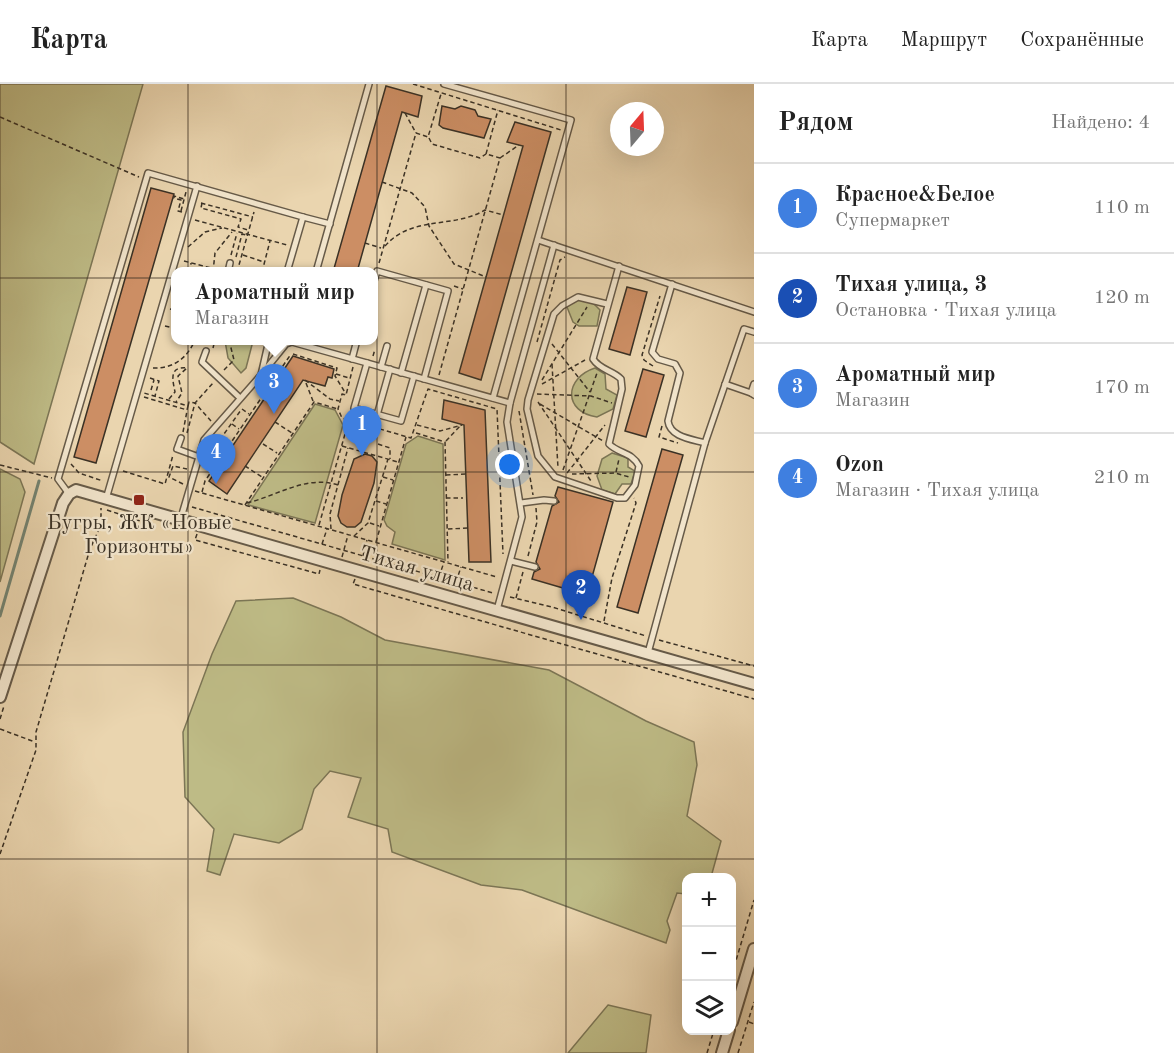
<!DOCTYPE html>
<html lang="ru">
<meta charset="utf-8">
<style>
body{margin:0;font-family:"Old Standard TT",serif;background:#f6f6f6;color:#222}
.controls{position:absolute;right:18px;bottom:18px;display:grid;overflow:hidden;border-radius:12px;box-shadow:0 6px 24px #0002}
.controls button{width:54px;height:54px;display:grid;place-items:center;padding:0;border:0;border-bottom:2px solid #e0e0e0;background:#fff;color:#222;font:30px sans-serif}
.compass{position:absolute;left:610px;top:18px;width:54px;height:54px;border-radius:50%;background:#fff;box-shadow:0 6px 24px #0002;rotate:19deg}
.you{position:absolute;left:510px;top:381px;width:21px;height:21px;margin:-15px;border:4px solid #fff;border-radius:50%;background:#1a73e8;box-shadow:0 0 0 9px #1a73e833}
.badge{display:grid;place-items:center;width:39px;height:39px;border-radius:50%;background:#ea580c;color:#fff;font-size:20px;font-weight:700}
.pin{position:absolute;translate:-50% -50px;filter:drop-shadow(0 2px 3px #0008)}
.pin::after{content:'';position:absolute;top:32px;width:21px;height:18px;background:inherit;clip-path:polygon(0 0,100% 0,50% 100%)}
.popup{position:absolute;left:171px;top:183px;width:207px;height:78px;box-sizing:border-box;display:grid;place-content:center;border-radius:12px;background:#fff;filter:drop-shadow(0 2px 4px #0005);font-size:20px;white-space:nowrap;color:#767676}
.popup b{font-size:22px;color:#222}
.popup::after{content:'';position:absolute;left:50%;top:100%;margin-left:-12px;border:12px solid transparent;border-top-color:#fff}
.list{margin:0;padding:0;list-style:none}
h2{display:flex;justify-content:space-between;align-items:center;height:78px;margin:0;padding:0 24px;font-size:26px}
h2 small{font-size:20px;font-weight:400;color:#767676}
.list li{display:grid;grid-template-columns:39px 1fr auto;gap:18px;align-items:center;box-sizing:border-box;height:90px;padding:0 24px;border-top:2px solid #e0e0e0}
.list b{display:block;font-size:22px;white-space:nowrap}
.list p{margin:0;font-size:20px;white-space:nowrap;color:#767676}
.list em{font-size:20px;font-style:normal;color:#767676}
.icon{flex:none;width:33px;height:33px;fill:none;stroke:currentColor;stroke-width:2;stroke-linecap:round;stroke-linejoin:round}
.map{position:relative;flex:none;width:754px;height:969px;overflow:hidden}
header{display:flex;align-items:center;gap:36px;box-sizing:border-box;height:84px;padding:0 30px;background:#fff;border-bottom:2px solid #e0e0e0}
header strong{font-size:28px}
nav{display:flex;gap:33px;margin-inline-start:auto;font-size:21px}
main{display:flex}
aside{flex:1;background:#fff}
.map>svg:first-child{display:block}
.green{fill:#bebb86;stroke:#7c7656;stroke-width:1.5}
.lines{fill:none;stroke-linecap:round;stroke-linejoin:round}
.stream{stroke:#738372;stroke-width:3}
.building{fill:#cc8e64;stroke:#3a3125;stroke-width:1.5}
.service-casing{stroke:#665a48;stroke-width:8}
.minor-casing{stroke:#665a48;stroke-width:14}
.path{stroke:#3a3125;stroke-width:1.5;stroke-dasharray:4.5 3;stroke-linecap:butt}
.service{stroke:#f1e4cb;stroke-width:5}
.minor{stroke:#f1e4cb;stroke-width:10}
.grid{fill:none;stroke:#3a3125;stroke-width:1.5;stroke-opacity:0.55}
.poi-dot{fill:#8f2418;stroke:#f1e4cb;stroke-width:2}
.labels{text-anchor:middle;stroke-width:4.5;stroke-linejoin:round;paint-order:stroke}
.poi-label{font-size:21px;fill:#3a3125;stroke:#f1e4cb}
.street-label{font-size:21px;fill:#3a3125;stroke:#f1e4cb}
</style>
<header>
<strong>Карта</strong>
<nav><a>Карта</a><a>Маршрут</a><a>Сохранённые</a></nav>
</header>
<main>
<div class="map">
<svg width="754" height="969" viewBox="0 0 754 969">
<rect width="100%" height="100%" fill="#ead5af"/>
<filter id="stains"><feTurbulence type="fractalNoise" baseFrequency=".00333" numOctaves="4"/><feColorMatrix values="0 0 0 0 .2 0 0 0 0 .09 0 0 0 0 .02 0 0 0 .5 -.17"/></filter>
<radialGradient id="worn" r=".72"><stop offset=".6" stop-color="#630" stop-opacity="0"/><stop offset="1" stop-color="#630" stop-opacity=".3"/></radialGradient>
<g class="green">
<path d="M0,0h143l-109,380 -34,-22z"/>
<path d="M583,215l8,2 9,9 -3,16h-18l-6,-4 -6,-15 9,-7z"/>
<path d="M225,257h28l-7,27 -5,5 -13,-15z"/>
<path d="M595,284l10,6 1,15 11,6 -4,14 -16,8c-34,-5 -33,-39 -2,-49z"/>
<path d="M315,320l20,6 8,15 -28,98 -67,-18z"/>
<path d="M418,352l25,8 2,116 -53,-16 3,-12 -8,-6 -3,-6 22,-76z"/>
<path d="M612,369l16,5v9l7,4 -4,13h-9l-7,10 -13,-4 -5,-14 5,-17z"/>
<path d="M0,385l20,10 5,13 -25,90z"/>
<path d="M293,514l48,19 44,23 164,30 97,51 48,21 3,23 -10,51 34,25 -10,36 -25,1v16l-9,-1 -10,28 3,9 -4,13 -144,-53 -41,-5 -89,-33 -4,-23 -40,-12 13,-39 -31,-7 -16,18 -12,40 -23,14 -45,-9 -14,41 -13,-4 7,-42 -29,-32 -2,-65 29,-78 24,-53z"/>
<path d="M608,921l43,10 -5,38h-78z"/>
</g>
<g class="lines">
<path class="stream" d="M0,532l39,-135"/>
</g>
<g class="building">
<path d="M386,2l36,10 -4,21 -16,-5 -45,160h-24z"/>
<path d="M442,22l13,3 6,-3 14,4 3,6 13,3 -7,19 -41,-10 -4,-3z"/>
<path d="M515,38l36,10 -70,248 -22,-7 64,-227 -16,-4z"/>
<path d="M151,104l23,6 -78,269 -22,-6z"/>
<path d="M627,203l20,5 -17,63 -21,-6z"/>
<path d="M293,272l41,13 -2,9 -4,-1 -3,9 -22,-6 -76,114 -18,-13z"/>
<path d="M643,285l21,6 -18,62 -21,-6z"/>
<path d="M444,316l41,10 6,152h-22l-5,-137 -22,-6z"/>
<path d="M662,365l21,6 -45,158 -21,-6z"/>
<path d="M365,370l7,2 5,6 -3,21 -13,39 -6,5h-8l-6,-4 -3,-7 4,-21 12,-36z"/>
<path d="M558,403l55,15 -26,93 -55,-16 2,-7 6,-3 -4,-7 16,-56 7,-4 -4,-6z"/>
</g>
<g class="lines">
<defs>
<g id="service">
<path d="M444,0l127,36 -78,278"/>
<path d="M303,133l27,7"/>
<path d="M538,156l216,72"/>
<path d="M228,188l2,-9"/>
<path d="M316,188l53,-188"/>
<path d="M373,200l4,-13 71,20 -24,88"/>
<path d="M672,200l-20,68 6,7 17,5 5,9 -12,48c2,16 23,18 37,22"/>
<path d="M607,220l-29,-7 -16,9 -8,8 -26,86 -1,9 11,47 17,21 62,21h8l10,-13 4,-19c-7,-14 -20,-12 -30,-22l13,-55 -1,-10c-9,-9 -21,-9 -28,-20l26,-93"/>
<path d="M206,267l-4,11 38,36"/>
<path d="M352,275l5,-19"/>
<path d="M367,279l-13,45 47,13 13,-45"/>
<path d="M381,283l6,-21"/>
<path d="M401,289l25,-88"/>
<path d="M261,291l25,-31 6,-2 218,61"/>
<path d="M725,300l26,9"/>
<path d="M754,311l-3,-2 3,-9"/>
<path d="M377,331l13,-46"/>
<path d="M181,354l-4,11 22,8"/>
<path d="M69,410l-11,-15 90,-306 155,44 -16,55"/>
<path d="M106,415l91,-313"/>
<path d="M521,419l23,-3 10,1"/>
<path d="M180,437l24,-81 57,-65 8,-35"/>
<path d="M511,477l24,6"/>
<path d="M497,526l25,-93 -15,-95 3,-19 44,-158"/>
<path d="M648,569l57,-210 39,-114 10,3"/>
</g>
<g id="minor">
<path d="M0,613l63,-194 6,-9 7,-4 678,194"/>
<path d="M732,938l22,-73"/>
<path d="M722,969l7,-23"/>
</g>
</defs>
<use href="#service" class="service-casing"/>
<use href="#minor" class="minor-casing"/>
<g class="path">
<path d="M413,0l148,46"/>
<path d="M405,29l11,20"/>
<path d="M0,33l139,60"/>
<path d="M429,54l3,6 48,14 6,-4"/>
<path d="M500,74l19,-13"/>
<path d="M382,98l30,11 13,14 4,19 25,38 32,13"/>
<path d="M201,119l52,14"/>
<path d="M202,119l-1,5 40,11 -3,8 10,3"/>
<path d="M181,127l5,-19"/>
<path d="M182,128l-4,-1 3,-11 -7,-2v-2l10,3"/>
<path d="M195,136l92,25"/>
<path d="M365,159l16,5"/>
<path d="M385,162c27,-31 68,-17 100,-36l18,5"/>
<path d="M188,163l17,-15 17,-4"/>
<path d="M231,171l6,-22"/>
<path d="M243,171l21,7"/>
<path d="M236,173l6,-23 4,1"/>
<path d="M184,177l27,7"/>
<path d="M379,179l37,-130 12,4 13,-43"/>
<path d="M190,188l1,-9"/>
<path d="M213,188l2,-19 17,-21"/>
<path d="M237,188l17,-60"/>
<path d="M262,188l8,-31"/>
<path d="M454,202l9,3"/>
<path d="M170,225l5,1"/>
<path d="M165,242l8,2 2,-6"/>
<path d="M537,258l23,-82 5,-3"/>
<path d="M552,260l38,48"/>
<path d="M213,264l2,-8"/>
<path d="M293,270l44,14 -2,8 11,18"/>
<path d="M373,272l2,-7"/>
<path d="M552,280l6,104"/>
<path d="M653,282l-9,-6 -2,-5 18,-59"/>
<path d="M353,283l-7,28 -4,-1 -4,15 4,9 69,20 17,-49 69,20 6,145"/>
<path d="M153,284c19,1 34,-9 42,-28"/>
<path d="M224,286l10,-10 -5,-20"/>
<path d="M336,290l13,4"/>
<path d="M439,291l61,-217 -14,-4 12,-44"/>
<path d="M150,294l9,3 -4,15"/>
<path d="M305,296l25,19 9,2"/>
<path d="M542,296l45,-73"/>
<path d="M306,299l7,18"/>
<path d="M542,300l43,-24"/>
<path d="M151,306l3,-10"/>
<path d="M537,310l54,2 21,7"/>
<path d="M144,313l43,13 1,-4 -44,-13"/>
<path d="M169,315l6,-7c-2,-11 -7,-26 12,-24l-9,8 4,17 -6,9"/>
<path d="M538,318l53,79"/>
<path d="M540,320l63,37"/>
<path d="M188,322l1,-4 6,1 16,18"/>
<path d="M242,325l7,5"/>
<path d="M519,327l14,84"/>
<path d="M275,338l17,11"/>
<path d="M232,340l7,5"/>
<path d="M417,341l23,6 22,-6"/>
<path d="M662,342l-3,11 19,6"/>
<path d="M183,348l4,-21"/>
<path d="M187,349l8,-30 18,-20"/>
<path d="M416,349l29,9 3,120"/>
<path d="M446,357l15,-16"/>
<path d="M263,360l14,9"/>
<path d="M378,360l12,4v11"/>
<path d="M342,362l56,16"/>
<path d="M216,363l8,6"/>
<path d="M209,372l8,6"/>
<path d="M207,374l34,-48"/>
<path d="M71,380l8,9 24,8"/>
<path d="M0,381l52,13"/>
<path d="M245,382l17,11"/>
<path d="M563,386l34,-97"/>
<path d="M123,387l42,13 8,-29"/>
<path d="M616,388l3,-13"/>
<path d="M567,389l38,-48"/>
<path d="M572,390l43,-1 14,4"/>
<path d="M446,391l20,-1"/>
<path d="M383,393l10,3"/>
<path d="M183,400l-14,-7 4,-11 14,3"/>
<path d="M195,407l302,86"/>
<path d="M202,408l3,-11 86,-127"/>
<path d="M446,414h17"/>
<path d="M376,417l10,3"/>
<path d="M247,419c32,-8 59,-28 91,-18"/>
<path d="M245,421l69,-103 24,7"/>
<path d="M192,423l301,86"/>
<path d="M107,426l33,11"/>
<path d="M370,439l9,3"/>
<path d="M319,441l30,-105"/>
<path d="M331,445l-1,-15 18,-66"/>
<path d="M448,445l20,-1"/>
<path d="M197,450l-2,6 124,34 1,-4"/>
<path d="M354,452l14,-13 20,-64"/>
<path d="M376,458l30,-105"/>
<path d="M322,460l5,-15"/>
<path d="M363,472l4,-16"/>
<path d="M528,472l9,-34 -1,-14"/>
<path d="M342,473l6,-22"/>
<path d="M439,493l5,-15"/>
<path d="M355,495l-2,5 401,115"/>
<path d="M456,498l5,-15"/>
<path d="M510,513l42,10 94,29"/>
<path d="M516,514l7,-26"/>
<path d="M604,537l8,-43 24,-75 -2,-5"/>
<path d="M659,556l95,26"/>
<path d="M0,635l4,-13"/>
<path d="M0,645l35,13"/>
<path d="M0,770l36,-104v-18l54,-183 11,-24v-17"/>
<path d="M732,890l22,-74"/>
<path d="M749,938l5,2"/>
<path d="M707,969l7,-23"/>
<path d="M738,969l16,-51"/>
</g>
<use href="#service" class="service"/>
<use href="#minor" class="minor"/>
</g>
<path class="grid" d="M188,0v969M377,0v969M566,0v969M0,194h754M0,388h754M0,581h754M0,775h754"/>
<rect class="poi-dot" x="133" y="410" width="12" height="12" rx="3"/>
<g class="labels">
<g class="poi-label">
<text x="139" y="445">Бугры, ЖК «Новые<tspan x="139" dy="24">Горизонты»</tspan></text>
</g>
<g class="street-label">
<text transform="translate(417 484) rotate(16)" y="7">Тихая улица</text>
</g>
</g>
<rect width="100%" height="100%" filter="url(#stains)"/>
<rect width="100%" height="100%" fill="url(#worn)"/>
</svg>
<div class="controls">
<button>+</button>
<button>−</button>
<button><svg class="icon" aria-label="layers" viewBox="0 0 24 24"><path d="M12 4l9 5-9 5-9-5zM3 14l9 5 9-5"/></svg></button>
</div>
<svg class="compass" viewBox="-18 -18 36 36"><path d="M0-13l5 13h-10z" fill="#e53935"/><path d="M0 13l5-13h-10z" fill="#767676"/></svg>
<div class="you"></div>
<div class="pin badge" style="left:362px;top:372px;background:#3f7fe0">1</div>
<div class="pin badge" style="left:581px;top:536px;background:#1a4fb4">2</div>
<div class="pin badge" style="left:274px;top:330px;background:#3f7fe0">3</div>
<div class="popup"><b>Ароматный мир</b>Магазин</div>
<div class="pin badge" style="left:216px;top:400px;background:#3f7fe0">4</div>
</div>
<aside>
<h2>Рядом<small>Найдено: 4</small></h2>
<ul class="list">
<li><span class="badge" style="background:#3f7fe0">1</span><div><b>Красное&amp;Белое</b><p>Супермаркет</p></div><em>110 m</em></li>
<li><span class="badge" style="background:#1a4fb4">2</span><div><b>Тихая улица, 3</b><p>Остановка · Тихая улица</p></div><em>120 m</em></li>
<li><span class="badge" style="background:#3f7fe0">3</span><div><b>Ароматный мир</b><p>Магазин</p></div><em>170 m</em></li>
<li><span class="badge" style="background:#3f7fe0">4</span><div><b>Ozon</b><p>Магазин · Тихая улица</p></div><em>210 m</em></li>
</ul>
</aside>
</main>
